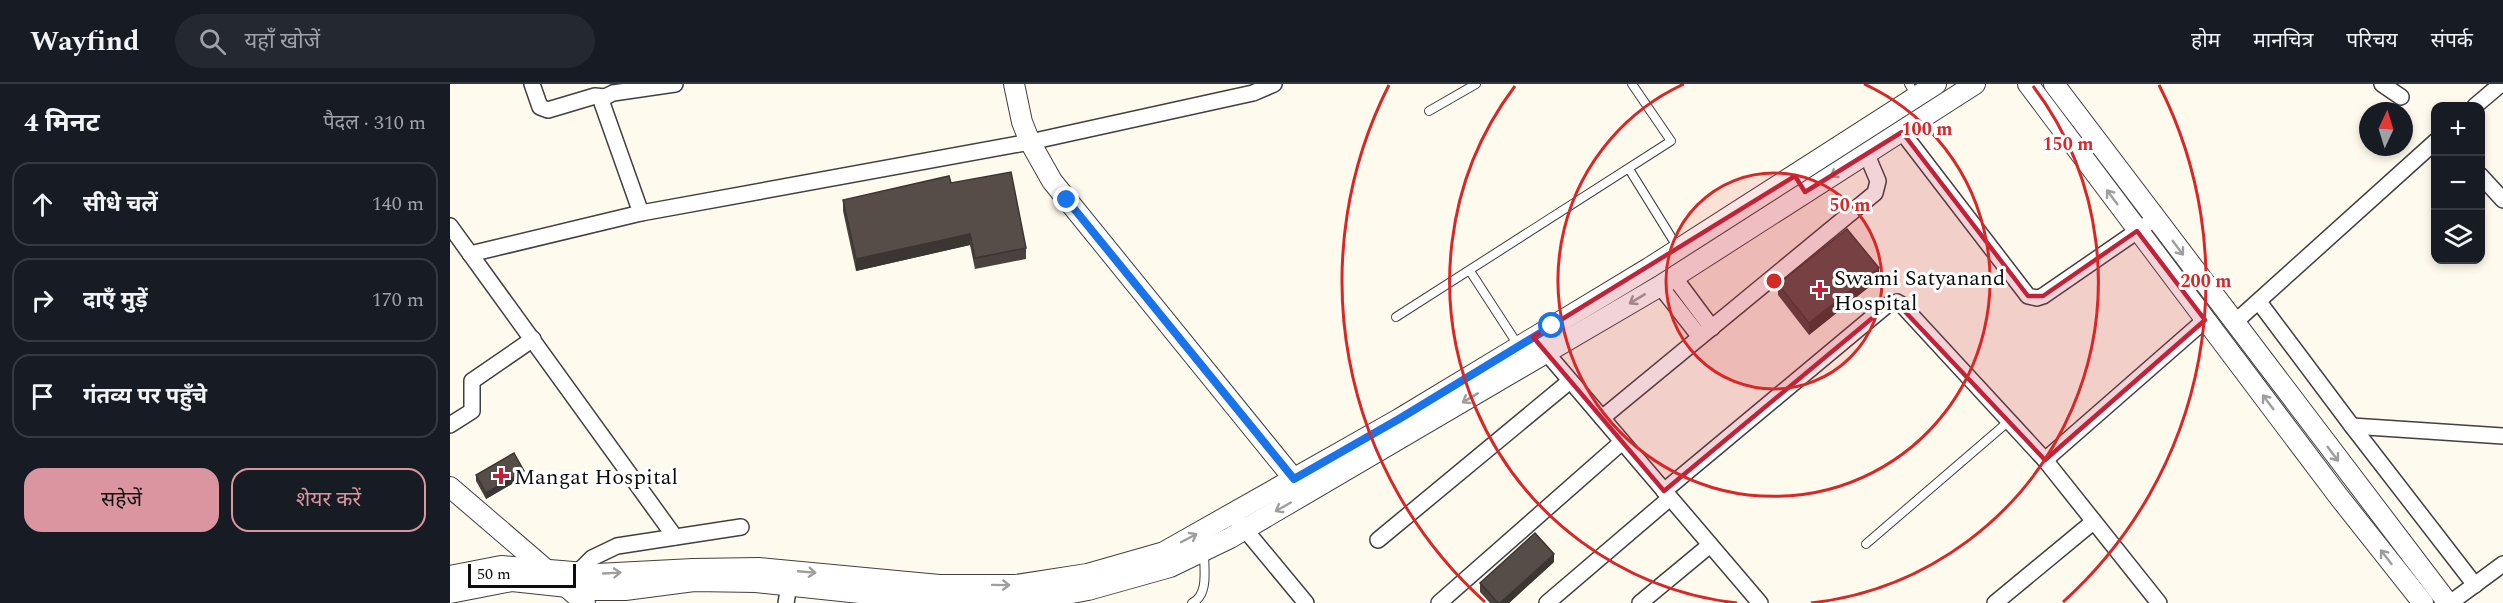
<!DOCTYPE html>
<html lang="hi">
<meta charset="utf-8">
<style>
body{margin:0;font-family:Spectral,"Noto Sans Devanagari",serif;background:#242831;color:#f1f3f6}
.controls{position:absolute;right:18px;top:18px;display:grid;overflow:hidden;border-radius:12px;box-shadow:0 3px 9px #0003}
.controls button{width:54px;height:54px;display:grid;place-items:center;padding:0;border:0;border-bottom:2px solid #363941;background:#171b24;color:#f1f3f6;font:30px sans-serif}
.compass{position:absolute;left:1909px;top:18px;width:54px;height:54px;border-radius:50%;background:#171b24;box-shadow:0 3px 9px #0003;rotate:4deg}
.scale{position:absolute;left:18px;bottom:15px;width:108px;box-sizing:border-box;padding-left:6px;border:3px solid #0d0d0d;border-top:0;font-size:16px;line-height:21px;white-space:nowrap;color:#0d0d0d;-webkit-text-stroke:4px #fff;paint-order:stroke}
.stop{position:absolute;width:18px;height:18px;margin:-14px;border:4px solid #1a73e8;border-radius:50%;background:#fff}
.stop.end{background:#1a73e8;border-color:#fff;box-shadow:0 2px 6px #0008}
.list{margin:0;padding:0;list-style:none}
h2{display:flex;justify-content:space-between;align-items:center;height:78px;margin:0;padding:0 24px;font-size:26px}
h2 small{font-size:20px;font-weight:400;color:#9ea1a6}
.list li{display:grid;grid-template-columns:39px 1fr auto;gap:18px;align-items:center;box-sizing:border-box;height:84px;margin:0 12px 12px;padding:0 12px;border:2px solid #363941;border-radius:18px}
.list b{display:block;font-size:22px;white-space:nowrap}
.list em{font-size:20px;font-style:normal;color:#9ea1a6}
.actions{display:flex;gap:12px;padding:18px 24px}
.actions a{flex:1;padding:14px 0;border:2px solid #db95a1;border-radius:18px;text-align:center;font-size:21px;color:#db95a1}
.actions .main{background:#db95a1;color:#111}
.icon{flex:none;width:33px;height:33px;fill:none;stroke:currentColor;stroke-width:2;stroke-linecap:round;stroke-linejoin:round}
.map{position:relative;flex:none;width:2053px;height:519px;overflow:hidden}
header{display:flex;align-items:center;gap:36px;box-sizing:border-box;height:84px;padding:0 30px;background:#171b24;border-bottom:2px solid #363941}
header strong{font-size:28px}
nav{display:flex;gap:33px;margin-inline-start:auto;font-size:21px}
.search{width:420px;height:54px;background:#242831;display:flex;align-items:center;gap:15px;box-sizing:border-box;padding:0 21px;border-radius:33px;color:#9ea1a6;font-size:22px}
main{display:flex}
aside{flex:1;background:#171b24}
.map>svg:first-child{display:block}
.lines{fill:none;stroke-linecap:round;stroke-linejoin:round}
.service-casing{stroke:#404040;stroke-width:10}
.minor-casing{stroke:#404040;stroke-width:18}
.tertiary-casing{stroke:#404040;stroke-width:22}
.service{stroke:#fff;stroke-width:8}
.minor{stroke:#fff;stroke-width:15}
.tertiary{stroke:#fff;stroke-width:20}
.wall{fill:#4a423f}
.shaded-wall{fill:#3c3633}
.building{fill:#564d49;stroke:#3c3633;stroke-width:1.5}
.oneway{stroke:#9e9e9e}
.route{stroke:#1a73e8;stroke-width:8}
.marked{fill:#c0223a;fill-opacity:0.2;stroke:#c0223a;stroke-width:4.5;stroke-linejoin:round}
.ring{fill:none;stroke:#d62828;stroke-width:3}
.poi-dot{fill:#c0223a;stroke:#fff;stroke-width:2}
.labels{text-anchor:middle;stroke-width:6;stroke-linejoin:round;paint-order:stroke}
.poi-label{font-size:22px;fill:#0d0d0d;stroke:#fff;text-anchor:start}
.centre{fill:#d62828;stroke:#fff;stroke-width:3}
.ring-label{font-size:18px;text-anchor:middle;font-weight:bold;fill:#d62828;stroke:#fff;stroke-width:6;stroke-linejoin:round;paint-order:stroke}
</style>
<header>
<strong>Wayfind</strong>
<div class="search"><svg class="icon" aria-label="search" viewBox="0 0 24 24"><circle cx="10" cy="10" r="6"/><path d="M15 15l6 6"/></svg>यहाँ खोजें</div>
<nav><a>होम</a><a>मानचित्र</a><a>परिचय</a><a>संपर्क</a></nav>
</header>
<main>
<aside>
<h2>4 मिनट<small>पैदल · 310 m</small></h2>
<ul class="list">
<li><svg class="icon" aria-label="ahead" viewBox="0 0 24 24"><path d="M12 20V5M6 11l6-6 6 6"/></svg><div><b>सीधे चलें</b></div><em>140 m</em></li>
<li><svg class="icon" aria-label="right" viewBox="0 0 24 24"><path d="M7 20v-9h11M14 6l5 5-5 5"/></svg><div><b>दाएँ मुड़ें</b></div><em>170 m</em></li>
<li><svg class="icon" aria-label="arrive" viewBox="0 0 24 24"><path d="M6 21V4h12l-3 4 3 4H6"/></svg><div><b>गंतव्य पर पहुँचे</b></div></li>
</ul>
<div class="actions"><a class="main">सहेजें</a><a>शेयर करें</a></div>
</aside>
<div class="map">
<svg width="2053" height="519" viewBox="0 0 2053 519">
<rect width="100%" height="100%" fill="#fffaed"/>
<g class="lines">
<defs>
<g id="service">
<path d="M1459,0l7,12"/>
<path d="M979,27l47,-27"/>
<path d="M1179,85l49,79"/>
<path d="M1020,187l48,74"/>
<path d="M946,233l275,-176 -39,-57"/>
<path d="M1416,460l143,-123"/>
<path d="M742,519c17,-8 12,-34 12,-50"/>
</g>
<g id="minor">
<path d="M82,0l8,23 8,3 47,-14 10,1"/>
<path d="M1932,0l19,13"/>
<path d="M2025,22l26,-22"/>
<path d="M1452,48l126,164 9,2 6,-2 103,-71"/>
<path d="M2030,91l23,25"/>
<path d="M191,129l-39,-110 3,-6 8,-4 62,-9"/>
<path d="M0,142l225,311"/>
<path d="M20,170l171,-41 389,-71 223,-49 21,-9"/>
<path d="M1224,193l38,51"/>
<path d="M1210,202l40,51"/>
<path d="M1809,218l93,124 123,159"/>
<path d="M1784,239l202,-182"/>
<path d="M1089,260l221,259"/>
<path d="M1152,334l273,-225 3,-12 -11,-26"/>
<path d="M0,341l22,-14v-30l61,-42"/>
<path d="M1902,342l151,10"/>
<path d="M1595,376l160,-140"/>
<path d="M1214,407l223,-186 10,-3 5,3 143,155 114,143"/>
<path d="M788,437l68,82"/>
<path d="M928,456l192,-159"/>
<path d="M123,493l19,-19 25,-12 124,-19"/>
<path d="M336,519l3,-17"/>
<path d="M989,519l183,-161"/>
<path d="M1097,519l123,-105"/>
<path d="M1190,519l70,-58"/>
<path d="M1545,519l98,-81"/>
<path d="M2000,519l53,-39"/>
</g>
<g id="tertiary">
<path d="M564,0l8,38 8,20 22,39 250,308"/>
<path d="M1578,0l311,413 84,106"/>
<path d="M1604,0l394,519"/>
<path d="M0,403l135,116"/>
<path d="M0,492l51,-10 96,8 96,-5 66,-1 180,17h77l71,-11 77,-22 235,-133 250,-151 287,-184"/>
<path d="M0,509l62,-12 84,9h29l69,-9 62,1 179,19 82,2 71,-13 82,-23 60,-29 430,-252 315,-202"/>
</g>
</defs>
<use href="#service" class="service-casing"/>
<use href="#minor" class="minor-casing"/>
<use href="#tertiary" class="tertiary-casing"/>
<use href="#service" class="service"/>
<use href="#minor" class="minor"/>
<use href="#tertiary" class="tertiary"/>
</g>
<g class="wall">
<path d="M501,99l75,65v11l-51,10 -5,-24 -114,26 -13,-60v-11z"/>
<path d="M1429,195l-70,56 -31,-40v-11z"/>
<path d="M26,391l48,2 -38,22 -10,-18z"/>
<path d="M1104,478l-45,41h-19l-10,-11v-9z"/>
</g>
<g class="shaded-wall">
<path d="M520,150v11l-114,26v-12z"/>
<path d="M1429,184v11l-70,56v-12z"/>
<path d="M74,387v6l-38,22v-6z"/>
<path d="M1104,470v8l-45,41h-9z"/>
</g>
<g class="building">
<path d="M561,88l15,76 -51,10 -5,-24 -114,25 -13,-59 106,-24 2,7z"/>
<path d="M1397,145l32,39 -70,55 -31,-39z"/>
<path d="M64,369l10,18 -38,22 -10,-18z"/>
<path d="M1085,449l19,21 -54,49h-2l-18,-20z"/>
</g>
<defs><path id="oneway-shaft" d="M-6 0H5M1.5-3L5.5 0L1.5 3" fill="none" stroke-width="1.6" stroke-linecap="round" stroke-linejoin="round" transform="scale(1.5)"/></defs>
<g class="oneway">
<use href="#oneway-shaft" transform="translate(1388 88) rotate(149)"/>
<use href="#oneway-shaft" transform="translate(1662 113) rotate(-127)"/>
<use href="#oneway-shaft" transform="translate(1728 164) rotate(53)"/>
<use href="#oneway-shaft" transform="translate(1187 215) rotate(149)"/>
<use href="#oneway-shaft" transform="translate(1020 314) rotate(149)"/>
<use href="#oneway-shaft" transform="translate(1818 318) rotate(-127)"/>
<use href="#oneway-shaft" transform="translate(1883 370) rotate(53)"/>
<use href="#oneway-shaft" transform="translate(833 423) rotate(150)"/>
<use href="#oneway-shaft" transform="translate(739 454) rotate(-28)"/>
<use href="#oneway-shaft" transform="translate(1936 473) rotate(-128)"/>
<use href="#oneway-shaft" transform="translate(357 488) rotate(5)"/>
<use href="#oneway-shaft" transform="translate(162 489) rotate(-3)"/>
<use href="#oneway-shaft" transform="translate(551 501) rotate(1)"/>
</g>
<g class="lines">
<path class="route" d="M617,116l227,279 105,-60 153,-93"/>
</g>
<path class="marked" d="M1452,48l126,164h15l94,-65 68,89 -160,140 -151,-160 -230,191 -131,-154 262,-161 10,16z"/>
<circle cx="1324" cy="197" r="108" fill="#d62828" fill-opacity=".12"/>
<g class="ring">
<circle cx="1324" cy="197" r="108"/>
<path d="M1414 0A216 216 0 1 1 1234 0"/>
<path d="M1287 519A324 324 0 0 1 1065 2M1583 2A324 324 0 0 1 1361 519"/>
<path d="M1035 518A432 432 0 0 1 939 1M1709 1A432 432 0 0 1 1613 518"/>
</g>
<g class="poi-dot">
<path d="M1367 197h6v6h6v6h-6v6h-6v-6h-6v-6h6z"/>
<path d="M48 383h6v6h6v6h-6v6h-6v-6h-6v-6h6z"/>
</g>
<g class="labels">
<g class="poi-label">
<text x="1384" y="201">Swami Satyanand<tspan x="1384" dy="25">Hospital</tspan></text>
<text x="64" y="400">Mangat Hospital</text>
</g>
</g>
<circle cx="1324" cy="197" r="9" class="centre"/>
<g class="ring-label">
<text x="1477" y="51">100 m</text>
<text x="1618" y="66">150 m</text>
<text x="1400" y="127">50 m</text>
<text x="1756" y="203">200 m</text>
</g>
</svg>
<div class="controls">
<button>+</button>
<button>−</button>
<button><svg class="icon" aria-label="layers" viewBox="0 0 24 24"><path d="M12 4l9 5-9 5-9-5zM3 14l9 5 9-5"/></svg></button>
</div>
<svg class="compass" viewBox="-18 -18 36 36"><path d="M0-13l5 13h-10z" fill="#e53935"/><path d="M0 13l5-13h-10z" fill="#9ea1a6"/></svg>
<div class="scale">50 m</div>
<div class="stop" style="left:1102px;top:242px"></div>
<div class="stop end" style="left:617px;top:116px"></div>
</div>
</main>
